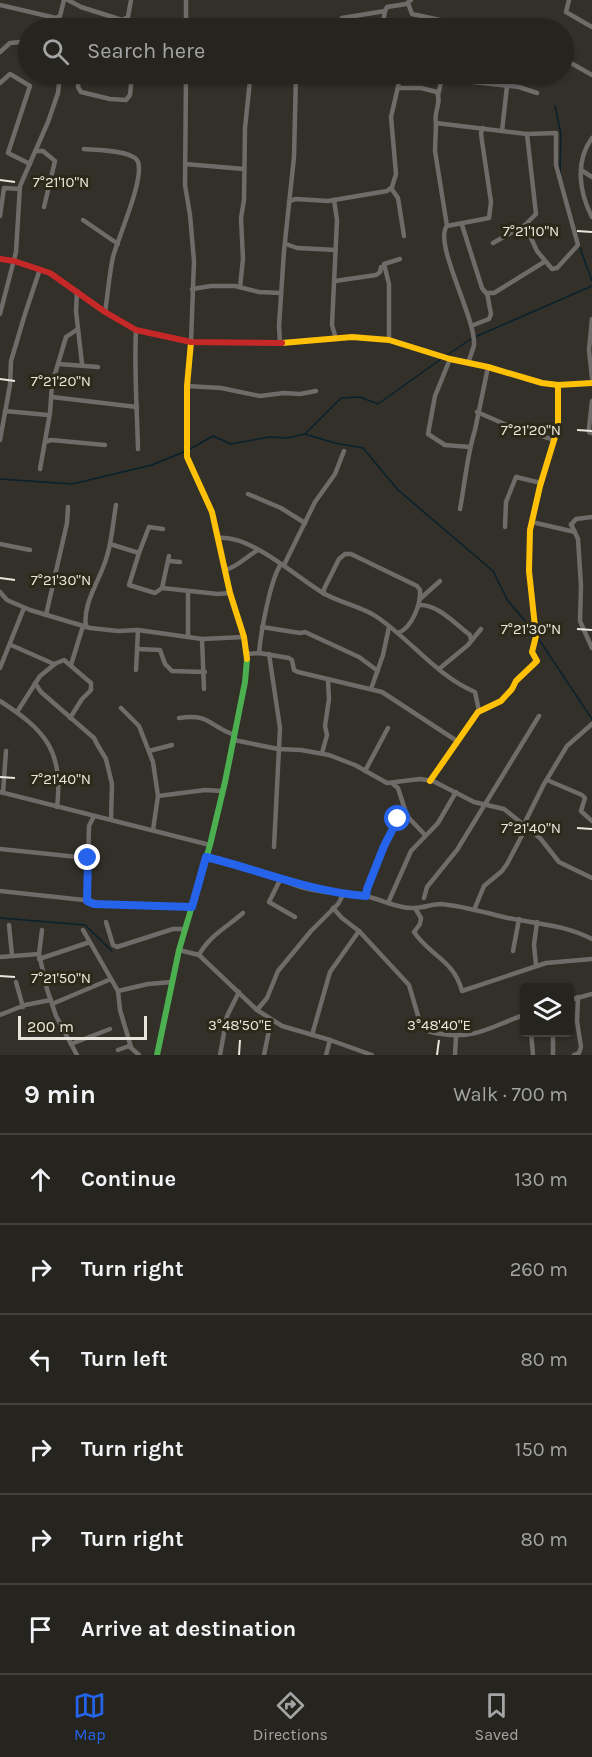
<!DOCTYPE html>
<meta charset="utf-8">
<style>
body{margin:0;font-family:Karla,sans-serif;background:#2e2c27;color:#f1f3f6}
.controls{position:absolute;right:18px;bottom:18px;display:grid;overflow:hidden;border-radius:6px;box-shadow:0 2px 4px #0004}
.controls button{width:54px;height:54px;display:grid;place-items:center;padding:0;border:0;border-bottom:2px solid #42413c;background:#26241e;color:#f1f3f6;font:30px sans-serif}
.scale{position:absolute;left:18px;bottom:15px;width:129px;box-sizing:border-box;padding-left:6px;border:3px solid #e9e7dd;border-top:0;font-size:16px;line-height:21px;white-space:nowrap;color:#e9e7dd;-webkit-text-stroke:4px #2d2919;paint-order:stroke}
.stop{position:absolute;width:18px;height:18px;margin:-14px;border:4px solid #2563eb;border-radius:50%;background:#fff}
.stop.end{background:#2563eb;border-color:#fff;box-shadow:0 2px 6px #0008}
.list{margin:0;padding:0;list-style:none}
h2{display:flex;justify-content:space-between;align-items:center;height:78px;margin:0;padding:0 24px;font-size:26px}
h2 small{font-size:20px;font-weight:400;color:#a4a4a4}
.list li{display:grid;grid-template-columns:39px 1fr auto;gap:18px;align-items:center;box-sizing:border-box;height:90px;padding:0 24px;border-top:2px solid #42413c}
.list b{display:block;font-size:22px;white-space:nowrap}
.list em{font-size:20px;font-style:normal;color:#a4a4a4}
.icon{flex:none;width:33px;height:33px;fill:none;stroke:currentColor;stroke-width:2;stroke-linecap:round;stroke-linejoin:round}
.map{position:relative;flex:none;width:592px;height:1055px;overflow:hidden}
.search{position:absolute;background:#26241e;box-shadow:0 2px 4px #0004;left:18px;right:18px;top:18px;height:66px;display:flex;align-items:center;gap:15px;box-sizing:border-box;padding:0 21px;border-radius:33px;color:#a4a4a4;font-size:22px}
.sheet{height:618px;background:#26241e}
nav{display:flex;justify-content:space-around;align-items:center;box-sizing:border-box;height:84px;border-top:2px solid #42413c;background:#26241e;font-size:16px;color:#a4a4a4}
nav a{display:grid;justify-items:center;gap:3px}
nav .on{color:#2563eb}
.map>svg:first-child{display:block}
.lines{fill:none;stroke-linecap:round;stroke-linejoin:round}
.stream{stroke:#09212d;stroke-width:1.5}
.street{stroke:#6e6b69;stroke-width:4.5}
.fast{stroke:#4caf50;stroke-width:6}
.slow{stroke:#ffc107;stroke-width:6}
.jam{stroke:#c62828;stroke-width:6}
.route{stroke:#2563eb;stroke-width:8}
.ticks{fill:none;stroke:#e9e7dd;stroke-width:2}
.ticks-label{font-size:15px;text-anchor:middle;fill:#e9e7dd;stroke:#2d2919;stroke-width:6;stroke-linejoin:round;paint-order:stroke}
</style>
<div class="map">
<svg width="592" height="1055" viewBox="0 0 592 1055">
<rect width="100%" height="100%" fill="#323028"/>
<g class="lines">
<g class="stream">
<path d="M555,106l6,28 -1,39"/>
<path d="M579,245l13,36"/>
<path d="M475,337l117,-51"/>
<path d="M447,355l24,-16"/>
<path d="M305,434l36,-36 19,-1 18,7 63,-45"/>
<path d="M190,449l23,-13 18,8 38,-7 19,1 17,-4 30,9 28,5 35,42 95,81 15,30 24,28"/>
<path d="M0,479l72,5 80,-19 34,-14"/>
<path d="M538,638l54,81"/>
<path d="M0,918l85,7 27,26"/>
</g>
<g class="street">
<path d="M68,0l13,7 41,13 6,-3 3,-17"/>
<path d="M569,0l-3,12 26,15"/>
<path d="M408,3l4,11 37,8 4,6"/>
<path d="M0,5l56,13 4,-2 4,-16"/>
<path d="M342,18l43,-7 2,-4 19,-3 5,-4"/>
<path d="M186,28v-28"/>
<path d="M382,28l3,-17"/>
<path d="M0,52l10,-9 11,-1 7,3"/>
<path d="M564,59l28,16"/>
<path d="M79,74l-1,13 3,5 29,7 16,1 4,-5 2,-21"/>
<path d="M186,74l-1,111 5,30 4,46 -3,81"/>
<path d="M205,74l45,6 -5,48 -1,72 -3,18 2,41 -3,28"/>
<path d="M463,81l56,6 18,6"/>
<path d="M0,83l10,-9 20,12 -22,67 22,11"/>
<path d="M398,88h23l16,4c5,11 -4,21 -1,31l91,11 29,-1v32l22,80 -21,23 -5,1 -15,-18 -12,-26"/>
<path d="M438,95l5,-21"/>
<path d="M436,123l-1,28 12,75"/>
<path d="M502,131l5,-45"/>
<path d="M592,138c-17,23 -13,54 0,79"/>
<path d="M84,149c11,1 46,1 53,11 10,14 -20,80 -24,97 -4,18 -5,37 -8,55"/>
<path d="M37,151h6l12,10 -11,46"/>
<path d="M185,164l59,5"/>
<path d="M581,170l11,7"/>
<path d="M391,188l7,10 6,38"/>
<path d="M334,200l3,20 -5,105 4,14"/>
<path d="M289,201l7,-2 32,2 59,-10 5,-4 4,-13 -5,-57 10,-43"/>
<path d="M0,216l4,-28 16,1"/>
<path d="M83,220l35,24"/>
<path d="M462,225l20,63 4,5h8l50,-31"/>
<path d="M493,243l32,-18 11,-11 -9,-80"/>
<path d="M286,244l11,4 39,2"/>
<path d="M335,281l41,-6 4,-3 1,-5h3"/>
<path d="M192,289l19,-3h24l24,6 22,1"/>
<path d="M77,291l-1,20 6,53"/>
<path d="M0,314l16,-62 4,-66 28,-64 10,-29 1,-9"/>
<path d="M592,319l-3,31 3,28"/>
<path d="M471,326l18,-7 2,-5 -4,-21"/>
<path d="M136,330c-2,40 1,79 2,119"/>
<path d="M389,340v-56l-5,-20 16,-5"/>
<path d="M280,343l-1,-17 5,-75 10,-94 2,-83"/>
<path d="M450,359l-15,37 -7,38 17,11 25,2"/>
<path d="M468,363c2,-6 5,-13 6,-18 2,-27 -41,-102 -27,-119l42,-8 2,-16 -9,-61 -1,-8 2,-5"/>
<path d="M59,364l39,3"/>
<path d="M187,386l34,2 39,8 24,-3 16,1 16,-3"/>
<path d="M52,397l85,10"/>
<path d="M592,401l-3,27v4l3,1"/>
<path d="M5,411l43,4"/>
<path d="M477,412l32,14 46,14"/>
<path d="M0,440l10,-55 1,-24 14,-47 15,-45"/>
<path d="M45,442l6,-2 54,5"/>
<path d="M40,469l10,-56 2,-29 14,-47 12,-8"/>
<path d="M248,494l33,14 24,15"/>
<path d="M460,509c5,-26 7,-54 15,-79l13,-63"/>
<path d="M536,523l39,9"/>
<path d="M571,524l7,15 3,47 -1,35 12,27"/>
<path d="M571,525l5,-6 16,-2"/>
<path d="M505,527l1,-25 10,-25 25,6"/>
<path d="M219,538c32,-3 77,39 104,55 17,10 38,13 54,24 34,23 60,59 98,75l4,19"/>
<path d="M0,544l30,6"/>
<path d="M110,544l29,9 10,-26 14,2"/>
<path d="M139,553l-10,32 26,8 7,-5 7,-32"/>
<path d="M169,561l11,1"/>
<path d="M284,565l31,-63 20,-28 9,-23"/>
<path d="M225,570c13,-3 22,-14 33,-20"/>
<path d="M162,588l56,6 12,-1"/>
<path d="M0,592l7,8 23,10 60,18 28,3 20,-1 64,9 42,-2"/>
<path d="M324,594v-5l15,-30 6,-5h6l66,32 3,4c1,14 -8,38 -22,43"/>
<path d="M420,599l20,-18"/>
<path d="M419,605c19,-1 36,19 51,30l1,5"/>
<path d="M46,615l21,-92 1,-16"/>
<path d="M86,627c-4,-24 15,-48 21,-71 5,-16 6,-34 9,-51"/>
<path d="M262,627l38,6 5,-1 54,25 19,14"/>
<path d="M188,636v-45"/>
<path d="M202,639l2,50"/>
<path d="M11,645l43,19 10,-4 27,23v7l-9,9 -12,19"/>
<path d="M137,649l23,1 5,14 7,7 33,1"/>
<path d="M259,653c2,-21 11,-73 22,-89"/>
<path d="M247,654l12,-1 30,5 3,2 2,10 4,2 84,20 75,49"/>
<path d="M269,654l11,74 -6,119"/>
<path d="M71,665l12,-39"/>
<path d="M0,668l24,-60"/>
<path d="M439,669l29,-24 13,-16"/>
<path d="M136,670l2,-40"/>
<path d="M35,683l6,9 53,46 3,6 9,15 6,25 -1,36"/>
<path d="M371,689l12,-34 6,-28"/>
<path d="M0,701c45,29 64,50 57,106"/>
<path d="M121,708l18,18 14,36 5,34 -5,34"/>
<path d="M17,712l23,-36 15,-12"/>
<path d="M179,718c32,-5 30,9 56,17"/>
<path d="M234,740l44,9 23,1 28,5 26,10 32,18 33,-4 13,2 41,21 30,7 36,29 19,24 33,16"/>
<path d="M149,751l23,-6"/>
<path d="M322,753l5,-18 -2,-9 4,-27 -1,-19"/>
<path d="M365,771l23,-43"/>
<path d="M547,780l35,15 3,3 -4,13 11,10"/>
<path d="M393,784l5,4 9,28 18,19"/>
<path d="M0,792l210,53"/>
<path d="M3,793l3,-42"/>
<path d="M158,796l47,-6 17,1"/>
<path d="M524,824l20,-40 23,-38 25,-22"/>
<path d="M0,849l88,9"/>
<path d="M206,857l75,21c23,16 58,14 84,18 16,3 33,13 49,12 9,0 18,-4 27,-4 23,2 45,9 67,14 30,6 57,7 84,21"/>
<path d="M281,878l-12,24 26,15"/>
<path d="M0,891l84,9 24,5 84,2"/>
<path d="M366,896l1,-7c11,-23 18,-60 38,-77"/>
<path d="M424,898l3,-11 30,-37 82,-134"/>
<path d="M87,901l2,-75 5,-10"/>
<path d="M388,903l23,-52 27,-28 18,-31"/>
<path d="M333,908l9,10 17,13 50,54 12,41c5,6 13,7 21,8 33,6 52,-9 82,-19"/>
<path d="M415,908l6,10 -1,6 -6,8c16,24 40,28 48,59l84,-28 46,-4"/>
<path d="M474,910l10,-24 18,-15 5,-7 20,-38"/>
<path d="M106,922l7,23 4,2 56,-18h12"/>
<path d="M9,925l3,30"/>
<path d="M42,930l-3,24 8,35 9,27 21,39"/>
<path d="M83,930l35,61 2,19 11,37"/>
<path d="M179,950l20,5 58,55 25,16 48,14 42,15"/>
<path d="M513,951l6,-32"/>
<path d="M199,955c10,-19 28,-28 44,-42"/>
<path d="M0,957l39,-3"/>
<path d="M39,959l51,-17"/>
<path d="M536,965l-2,-20 3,-23"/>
<path d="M16,982l7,25"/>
<path d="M118,991l30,-7 24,-2"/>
<path d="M570,1000l22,-6"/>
<path d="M52,1004l59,-25"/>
<path d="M257,1010l10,-12 11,-27 33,-40 27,-27 5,-9"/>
<path d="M0,1015l25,-10 26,-5"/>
<path d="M531,1032l2,23"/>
<path d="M312,1035l18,-63 29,-41"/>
<path d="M71,1044l39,-15"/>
<path d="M118,1050l11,-4 10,9"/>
<path d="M220,1055l7,-39 12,-24"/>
<path d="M264,1055l7,-34"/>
<path d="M326,1055l4,-15"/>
<path d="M455,1055l1,-19"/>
<path d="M553,1055v-23"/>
<path d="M574,1055l5,-2 2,-6 -4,-26 1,-24"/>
</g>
<path class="fast" d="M157,1055l22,-105 31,-105 15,-63 20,-100 2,-23"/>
<g class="slow">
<path d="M191,342l-4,44v71l25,55 18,81 14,44 3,22"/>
<path d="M282,343l70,-6 37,3 61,19 38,8 54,16 16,2 34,-2"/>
<path d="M430,781l48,-69 23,-11 11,-12 4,-8 21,-20 -5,-9 4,-16 -7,-65 1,-41 10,-44 18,-59v-42"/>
</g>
<path class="jam" d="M0,259l14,2 36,12 55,39 31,18 55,12 91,1"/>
</g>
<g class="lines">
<path class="route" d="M88,858l-1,43 7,3 98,3 14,-50c54,13 104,35 160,39l1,-7 17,-43 14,-27"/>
</g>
<path class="ticks" d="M0,180l15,2M577,231l15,1M0,379l15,2M577,430l15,1M0,578l15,2M577,629l15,1M0,777l15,1M577,828l15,1M0,976l15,1M239,1055l1,-15M437,1055l2,-15"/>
<g class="ticks-label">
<text x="61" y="187">7°21'10"N</text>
<text x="531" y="236">7°21'10"N</text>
<text x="61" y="386">7°21'20"N</text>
<text x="531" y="435">7°21'20"N</text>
<text x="61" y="585">7°21'30"N</text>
<text x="531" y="634">7°21'30"N</text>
<text x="61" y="784">7°21'40"N</text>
<text x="531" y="833">7°21'40"N</text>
<text x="61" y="983">7°21'50"N</text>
<text x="240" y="1030">3°48'50"E</text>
<text x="439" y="1030">3°48'40"E</text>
</g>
</svg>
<div class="controls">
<button><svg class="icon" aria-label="layers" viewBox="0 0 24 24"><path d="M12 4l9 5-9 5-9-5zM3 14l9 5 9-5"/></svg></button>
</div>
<div class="scale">200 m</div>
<div class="stop" style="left:398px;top:819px"></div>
<div class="stop end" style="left:88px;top:858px"></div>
<div class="search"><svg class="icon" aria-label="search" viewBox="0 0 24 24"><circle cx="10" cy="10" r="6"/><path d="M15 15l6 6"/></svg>Search here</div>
</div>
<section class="sheet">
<h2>9 min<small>Walk · 700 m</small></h2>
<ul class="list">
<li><svg class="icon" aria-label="ahead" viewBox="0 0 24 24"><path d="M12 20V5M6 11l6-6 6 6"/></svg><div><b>Continue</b></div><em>130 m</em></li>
<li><svg class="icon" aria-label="right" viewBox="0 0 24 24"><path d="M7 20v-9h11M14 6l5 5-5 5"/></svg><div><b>Turn right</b></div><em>260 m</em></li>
<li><svg class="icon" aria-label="left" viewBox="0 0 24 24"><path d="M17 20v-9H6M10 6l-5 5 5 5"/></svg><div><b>Turn left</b></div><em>80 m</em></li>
<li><svg class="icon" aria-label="right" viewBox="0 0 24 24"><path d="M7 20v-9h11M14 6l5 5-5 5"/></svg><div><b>Turn right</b></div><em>150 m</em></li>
<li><svg class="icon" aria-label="right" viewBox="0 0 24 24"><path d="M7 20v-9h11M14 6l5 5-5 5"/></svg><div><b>Turn right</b></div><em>80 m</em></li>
<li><svg class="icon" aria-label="arrive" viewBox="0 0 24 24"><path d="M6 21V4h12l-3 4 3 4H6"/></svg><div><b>Arrive at destination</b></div></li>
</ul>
</section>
<nav>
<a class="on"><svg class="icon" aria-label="map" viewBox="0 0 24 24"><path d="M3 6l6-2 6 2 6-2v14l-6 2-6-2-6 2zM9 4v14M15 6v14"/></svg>Map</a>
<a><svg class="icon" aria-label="directions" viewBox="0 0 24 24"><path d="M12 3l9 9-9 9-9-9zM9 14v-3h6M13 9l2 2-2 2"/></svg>Directions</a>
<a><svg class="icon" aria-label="saved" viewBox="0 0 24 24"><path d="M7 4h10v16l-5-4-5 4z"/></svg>Saved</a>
</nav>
